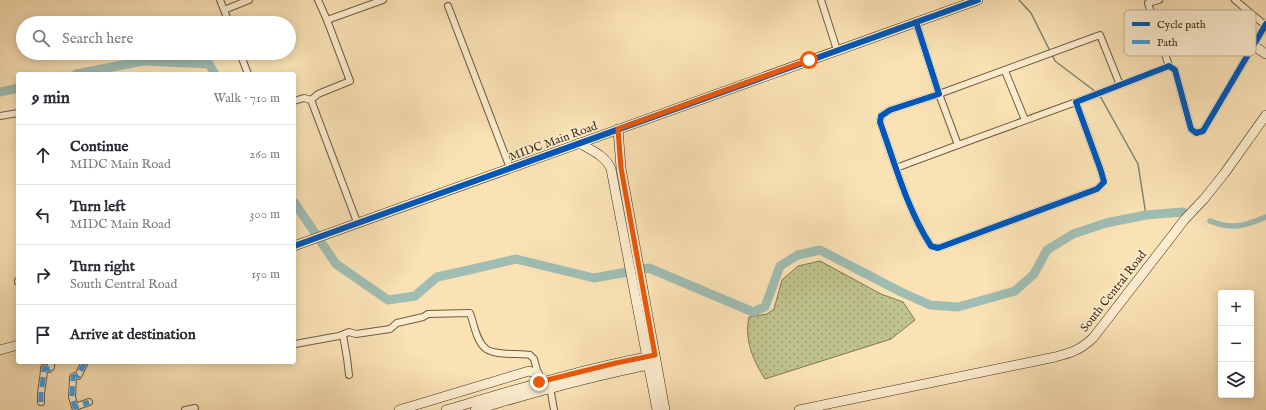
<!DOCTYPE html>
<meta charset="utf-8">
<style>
body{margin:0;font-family:"IM FELL English",serif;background:#f7f7f7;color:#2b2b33}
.controls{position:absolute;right:12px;bottom:12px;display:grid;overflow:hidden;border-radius:4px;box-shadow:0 2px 10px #0003}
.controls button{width:36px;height:36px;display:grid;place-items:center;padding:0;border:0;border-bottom:1px solid #e1e1e2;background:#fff;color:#2b2b33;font:20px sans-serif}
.stop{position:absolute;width:12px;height:12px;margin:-9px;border:3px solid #ea580c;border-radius:50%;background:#fff}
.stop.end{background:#ea580c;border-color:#fff;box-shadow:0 1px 4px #0008}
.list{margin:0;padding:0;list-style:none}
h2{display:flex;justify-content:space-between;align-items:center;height:52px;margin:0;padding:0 16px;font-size:17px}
h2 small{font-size:13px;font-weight:400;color:#7c7c81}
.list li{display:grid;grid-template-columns:26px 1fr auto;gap:12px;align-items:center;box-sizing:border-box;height:60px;padding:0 16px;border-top:1px solid #e1e1e2}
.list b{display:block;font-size:15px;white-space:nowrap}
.list p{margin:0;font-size:13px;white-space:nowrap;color:#7c7c81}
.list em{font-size:13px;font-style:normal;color:#7c7c81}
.icon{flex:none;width:22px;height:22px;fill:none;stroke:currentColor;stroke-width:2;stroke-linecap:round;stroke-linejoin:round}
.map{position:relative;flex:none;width:1266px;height:410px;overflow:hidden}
.search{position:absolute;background:#fff;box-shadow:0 2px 10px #0003;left:16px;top:16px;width:280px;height:44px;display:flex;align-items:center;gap:10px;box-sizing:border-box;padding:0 14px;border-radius:22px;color:#7c7c81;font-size:15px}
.panel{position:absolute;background:#fff;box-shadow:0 2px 10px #0003;left:16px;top:72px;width:280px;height:292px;border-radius:4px}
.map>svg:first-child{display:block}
.park{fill:url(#park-dots);stroke:#817852}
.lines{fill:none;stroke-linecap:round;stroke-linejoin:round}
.stream{stroke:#7a8474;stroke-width:1.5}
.canal{stroke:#9fbdb2;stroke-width:5.5}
.river{stroke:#9fbdb2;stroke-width:9}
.street-casing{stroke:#715b3e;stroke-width:8}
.secondary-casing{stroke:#432e16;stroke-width:10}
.street{stroke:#fceccf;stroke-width:6}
.secondary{stroke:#fceccf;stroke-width:9}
.quiet{stroke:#3f9ddf;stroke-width:5;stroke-dasharray:10 5;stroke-linecap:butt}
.cycleway-casing{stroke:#fceccf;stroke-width:8}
.cycleway{stroke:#0057b8;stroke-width:6}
.route{stroke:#ea580c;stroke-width:5}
.labels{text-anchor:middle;stroke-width:3;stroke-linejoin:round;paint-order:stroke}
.street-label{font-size:12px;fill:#432e16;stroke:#fceccf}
.key{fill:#fceccf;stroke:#c4b398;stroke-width:1}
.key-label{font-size:11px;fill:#432e16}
</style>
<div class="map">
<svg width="1266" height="410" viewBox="0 0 1266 410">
<defs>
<pattern id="park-dots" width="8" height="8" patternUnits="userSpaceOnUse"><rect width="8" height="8" fill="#bfc38d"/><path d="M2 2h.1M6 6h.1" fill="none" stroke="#9d9f72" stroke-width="1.8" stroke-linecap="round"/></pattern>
</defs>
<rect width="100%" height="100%" fill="#fae2b5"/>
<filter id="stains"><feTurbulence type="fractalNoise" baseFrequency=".005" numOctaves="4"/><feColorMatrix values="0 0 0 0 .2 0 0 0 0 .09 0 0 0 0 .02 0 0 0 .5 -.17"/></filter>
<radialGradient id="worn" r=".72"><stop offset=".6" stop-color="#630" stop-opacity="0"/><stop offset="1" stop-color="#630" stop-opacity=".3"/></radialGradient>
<path class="park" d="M820,261l61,33 22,8 12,18 -24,19 -126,40c-12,-19 -21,-39 -16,-62l18,-3 7,-5 8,-29 16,-14z"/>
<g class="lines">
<g class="stream">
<path d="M1019,0l12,13 19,38"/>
<path d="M1052,54l3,7 41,31"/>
<path d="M1100,96l38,68 8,51"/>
</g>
<path class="canal" d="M1210,221c23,9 34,5 56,-4"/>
<g class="river">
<path d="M76,74l67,-13 66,3 6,10"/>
<path d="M0,92l18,-4"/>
<path d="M294,202l42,62 52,36 27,-4 22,-19 32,-7 47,-11 78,19 55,-10 104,44 12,-5 15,-41 18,-11 22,-5 81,42 29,13 28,2 57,-16 19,-17 13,-24 26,-16 33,-11 40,-8 37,-3"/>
</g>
<defs>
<g id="street">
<path d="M220,0l9,23"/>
<path d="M318,0l9,20 56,-20"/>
<path d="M821,0l16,50"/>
<path d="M1159,0l-11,3 21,63"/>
<path d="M1235,0l30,25"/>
<path d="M448,6l62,162"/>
<path d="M224,10l25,-10"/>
<path d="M916,22l23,72 -49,16 -9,6 -1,6c15,42 27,87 51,124l7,2 159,-59 7,-7 -3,-11 -25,-69 93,-36 6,4 16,59 5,4 7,-2 63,-107"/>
<path d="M240,53l8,21"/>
<path d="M1005,71l20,49"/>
<path d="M311,100l7,-6 32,-13 -23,-61"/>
<path d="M294,101l10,-3 7,2 46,122"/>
<path d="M1076,102l-118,43 -19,-51 161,-59 20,50"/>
<path d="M0,116l18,-3"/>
<path d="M896,168l62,-23"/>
<path d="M18,281v1"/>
<path d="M343,335l4,23 2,17"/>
<path d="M295,344l44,-8 10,-4 7,2 34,-5 7,-6 26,-6 5,-3 42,-1c4,11 6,27 15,35 8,8 34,5 45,7l4,4 4,15"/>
<path d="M85,362l-7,14h-3l-2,1 -1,20 3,10 14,-5"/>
<path d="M550,387l4,23"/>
<path d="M41,402c-1,-11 3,-23 3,-34l5,1 2,-2v-5"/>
<path d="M185,410l10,-2"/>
</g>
<g id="secondary">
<path d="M1254,46l12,8"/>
<path d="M618,129l3,39 44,242"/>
<path d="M579,143c12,7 27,13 32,26l46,241"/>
<path d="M294,246l684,-246"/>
<path d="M0,350l18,-5"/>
<path d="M399,410l130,-39 9,3 1,8"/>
<path d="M446,410c68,-20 136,-41 206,-54"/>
<path d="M475,410c59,-18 118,-34 178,-46"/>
<path d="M799,410l256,-53c16,-4 25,-7 38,-19l92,-119 19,-20 20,-25 42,-59"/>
</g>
</defs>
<use href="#street" class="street-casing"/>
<use href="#secondary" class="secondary-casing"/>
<use href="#street" class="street"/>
<use href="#secondary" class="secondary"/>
<g class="quiet">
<path d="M85,362l-7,14h-3l-2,1 -1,20 3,10 14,-5"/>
<path d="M41,402c-1,-11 3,-23 3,-34l5,1 2,-2v-5"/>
</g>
<defs>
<g id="cycleway">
<path d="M916,22l23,72 -49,16 -9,6 -1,6c15,42 27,87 51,124l7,2 159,-59 7,-7 -3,-11 -25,-69 93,-36 6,4 16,59 5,4 7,-2 63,-107"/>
<path d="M294,246l684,-246"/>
</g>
</defs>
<use href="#cycleway" class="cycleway-casing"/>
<use href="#cycleway" class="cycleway"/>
</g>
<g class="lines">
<path class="route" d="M539,382l77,-19 39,-8 -34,-187 -3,-39 191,-69"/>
</g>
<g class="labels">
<g class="street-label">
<text transform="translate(553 141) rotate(-20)" y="4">MIDC Main Road</text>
<text transform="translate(1113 291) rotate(-52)" y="4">South Central Road</text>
</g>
</g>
<rect x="1124" y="10" width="132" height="46" rx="6" class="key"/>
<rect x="1132" y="22" width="18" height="4" fill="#0057b8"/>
<rect x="1132" y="40" width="18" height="4" fill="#3f9ddf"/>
<g class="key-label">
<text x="1157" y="28">Cycle path</text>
<text x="1157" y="46">Path</text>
</g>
<rect width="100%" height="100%" filter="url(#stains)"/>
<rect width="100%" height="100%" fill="url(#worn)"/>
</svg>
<div class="controls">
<button>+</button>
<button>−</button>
<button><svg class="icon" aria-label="layers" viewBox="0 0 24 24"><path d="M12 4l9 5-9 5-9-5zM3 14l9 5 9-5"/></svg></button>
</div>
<div class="stop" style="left:809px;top:60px"></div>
<div class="stop end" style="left:539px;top:382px"></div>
<div class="search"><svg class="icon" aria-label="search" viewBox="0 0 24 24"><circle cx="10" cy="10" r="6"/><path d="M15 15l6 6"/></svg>Search here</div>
<section class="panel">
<h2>9 min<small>Walk · 710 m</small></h2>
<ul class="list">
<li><svg class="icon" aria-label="ahead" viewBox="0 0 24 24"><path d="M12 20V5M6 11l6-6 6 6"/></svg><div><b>Continue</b><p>MIDC Main Road</p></div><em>260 m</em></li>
<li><svg class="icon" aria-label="left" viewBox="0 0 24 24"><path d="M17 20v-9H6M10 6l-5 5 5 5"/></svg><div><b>Turn left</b><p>MIDC Main Road</p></div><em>300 m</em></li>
<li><svg class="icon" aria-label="right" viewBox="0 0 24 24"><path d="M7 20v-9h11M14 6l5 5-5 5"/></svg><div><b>Turn right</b><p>South Central Road</p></div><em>150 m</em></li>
<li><svg class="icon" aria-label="arrive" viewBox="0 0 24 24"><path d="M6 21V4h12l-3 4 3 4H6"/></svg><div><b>Arrive at destination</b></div></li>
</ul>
</section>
</div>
